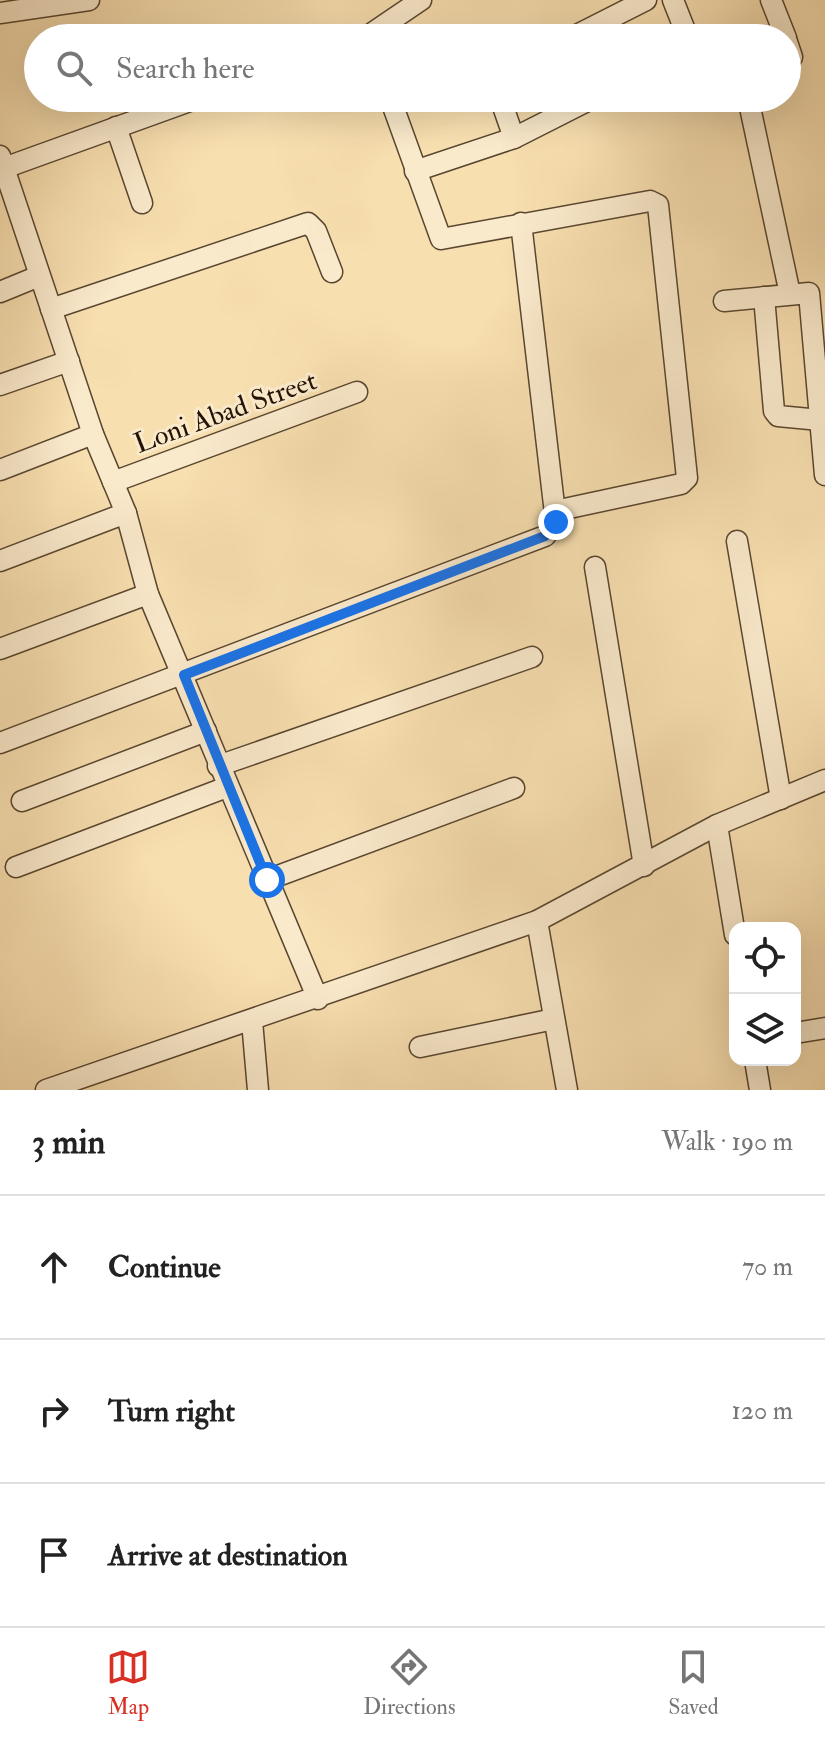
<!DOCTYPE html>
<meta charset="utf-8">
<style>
body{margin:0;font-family:"IM FELL Double Pica",serif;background:#f2f2f2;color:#222}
.controls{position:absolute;right:24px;bottom:24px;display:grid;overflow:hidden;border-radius:16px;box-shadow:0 8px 32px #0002}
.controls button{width:72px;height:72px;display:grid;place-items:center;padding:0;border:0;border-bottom:2px solid #e0e0e0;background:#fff;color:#222;font:40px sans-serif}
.stop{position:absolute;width:24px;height:24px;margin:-18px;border:6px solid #1a73e8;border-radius:50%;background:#fff}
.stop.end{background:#1a73e8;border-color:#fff;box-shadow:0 2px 8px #0008}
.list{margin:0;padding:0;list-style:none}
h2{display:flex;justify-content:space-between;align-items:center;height:104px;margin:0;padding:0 32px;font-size:34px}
h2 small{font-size:26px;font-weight:400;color:#767676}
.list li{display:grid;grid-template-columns:52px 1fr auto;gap:24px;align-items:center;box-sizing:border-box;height:144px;padding:0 32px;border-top:2px solid #e0e0e0}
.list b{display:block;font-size:30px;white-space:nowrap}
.list em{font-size:26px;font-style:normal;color:#767676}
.icon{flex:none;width:44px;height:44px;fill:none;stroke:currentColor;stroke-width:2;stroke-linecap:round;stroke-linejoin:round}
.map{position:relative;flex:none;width:825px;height:1090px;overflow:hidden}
.search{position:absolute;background:#fff;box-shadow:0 8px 32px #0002;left:24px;right:24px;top:24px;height:88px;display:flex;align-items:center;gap:20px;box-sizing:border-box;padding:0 28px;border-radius:44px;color:#767676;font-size:30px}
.sheet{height:536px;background:#fff}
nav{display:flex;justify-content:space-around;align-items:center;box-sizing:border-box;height:112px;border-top:2px solid #e0e0e0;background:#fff;font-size:22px;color:#767676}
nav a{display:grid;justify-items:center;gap:4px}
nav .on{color:#d93025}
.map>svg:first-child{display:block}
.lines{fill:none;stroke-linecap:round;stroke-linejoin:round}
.street-casing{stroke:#594630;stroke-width:23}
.street{stroke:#faeacc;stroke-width:20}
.route{stroke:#1a73e8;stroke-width:10}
.labels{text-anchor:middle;stroke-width:6;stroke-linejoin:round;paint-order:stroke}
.street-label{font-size:28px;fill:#241305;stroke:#faeacc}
</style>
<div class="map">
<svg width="825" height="1090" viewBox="0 0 825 1090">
<rect width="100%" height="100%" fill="#f8dfb0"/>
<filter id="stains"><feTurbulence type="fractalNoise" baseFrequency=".0025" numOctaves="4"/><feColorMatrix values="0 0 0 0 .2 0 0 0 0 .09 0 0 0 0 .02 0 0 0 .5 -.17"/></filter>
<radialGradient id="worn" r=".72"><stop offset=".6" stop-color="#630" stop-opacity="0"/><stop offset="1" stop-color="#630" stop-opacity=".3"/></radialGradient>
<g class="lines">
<defs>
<g id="street">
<path d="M673,0l15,38"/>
<path d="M771,0l15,38"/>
<path d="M0,13l89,-13"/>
<path d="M365,38l56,-38"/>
<path d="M571,38l75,-38"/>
<path d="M787,42l5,15 -5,8"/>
<path d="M390,98l51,141 209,-38 8,4 29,273 -6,6 -126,27"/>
<path d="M500,98l14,40"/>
<path d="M748,98l42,196"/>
<path d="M116,127l26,76"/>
<path d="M0,156l93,278 33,79 22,81 170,405"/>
<path d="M4,168l194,-70"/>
<path d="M415,171l99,-33 79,-40"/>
<path d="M0,292l39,-16"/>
<path d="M764,297l10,114 4,5 42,4"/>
<path d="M724,301l85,-8 16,182"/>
<path d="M51,309l257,-86 8,8 16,41"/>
<path d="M0,385l69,-24"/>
<path d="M0,470l93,-36"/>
<path d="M113,482l244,-90"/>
<path d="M737,541l44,258"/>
<path d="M0,561l126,-48"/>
<path d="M595,567l49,299"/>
<path d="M0,649l148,-55"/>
<path d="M0,743l545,-207 11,-14 -35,-299"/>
<path d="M218,766l314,-109"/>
<path d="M22,801l184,-70"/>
<path d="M717,825l18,110"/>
<path d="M16,867l211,-80"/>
<path d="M267,880l247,-92"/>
<path d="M537,921l30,169"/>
<path d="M252,1021l6,69"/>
<path d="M795,1033l30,-5"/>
<path d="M420,1047l134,-28"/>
<path d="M755,1060l5,30"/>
<path d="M46,1090l491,-169 180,-96 108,-45"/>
</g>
</defs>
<use href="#street" class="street-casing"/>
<use href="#street" class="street"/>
</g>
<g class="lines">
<path class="route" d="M267,880l-83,-205 361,-139 11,-14"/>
</g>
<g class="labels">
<g class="street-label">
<text transform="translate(225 411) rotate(-20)" y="10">Loni Abad Street</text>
</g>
</g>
<rect width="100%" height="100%" filter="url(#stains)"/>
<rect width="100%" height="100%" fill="url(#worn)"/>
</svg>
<div class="controls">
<button><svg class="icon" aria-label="locate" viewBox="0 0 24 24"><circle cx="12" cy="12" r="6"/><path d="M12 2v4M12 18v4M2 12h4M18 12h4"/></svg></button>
<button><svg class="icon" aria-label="layers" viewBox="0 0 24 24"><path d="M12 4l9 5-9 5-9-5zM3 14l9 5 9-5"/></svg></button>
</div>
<div class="stop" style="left:267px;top:880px"></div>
<div class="stop end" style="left:556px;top:522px"></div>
<div class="search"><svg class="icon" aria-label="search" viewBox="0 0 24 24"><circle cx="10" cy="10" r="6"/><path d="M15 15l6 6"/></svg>Search here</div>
</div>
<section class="sheet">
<h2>3 min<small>Walk · 190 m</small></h2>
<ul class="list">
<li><svg class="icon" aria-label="ahead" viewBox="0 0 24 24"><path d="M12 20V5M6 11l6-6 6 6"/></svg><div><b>Continue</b></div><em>70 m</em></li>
<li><svg class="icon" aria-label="right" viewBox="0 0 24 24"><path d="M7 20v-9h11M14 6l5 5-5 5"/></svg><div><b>Turn right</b></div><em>120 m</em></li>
<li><svg class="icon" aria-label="arrive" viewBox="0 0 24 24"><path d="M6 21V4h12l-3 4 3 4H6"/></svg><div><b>Arrive at destination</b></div></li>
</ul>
</section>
<nav>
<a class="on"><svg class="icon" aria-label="map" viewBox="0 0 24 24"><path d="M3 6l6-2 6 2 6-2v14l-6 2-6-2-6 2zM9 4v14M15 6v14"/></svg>Map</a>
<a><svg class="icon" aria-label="directions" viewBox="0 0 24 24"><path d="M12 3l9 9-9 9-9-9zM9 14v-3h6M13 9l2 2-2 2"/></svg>Directions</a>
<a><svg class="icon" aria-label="saved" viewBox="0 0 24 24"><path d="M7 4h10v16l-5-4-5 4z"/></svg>Saved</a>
</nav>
